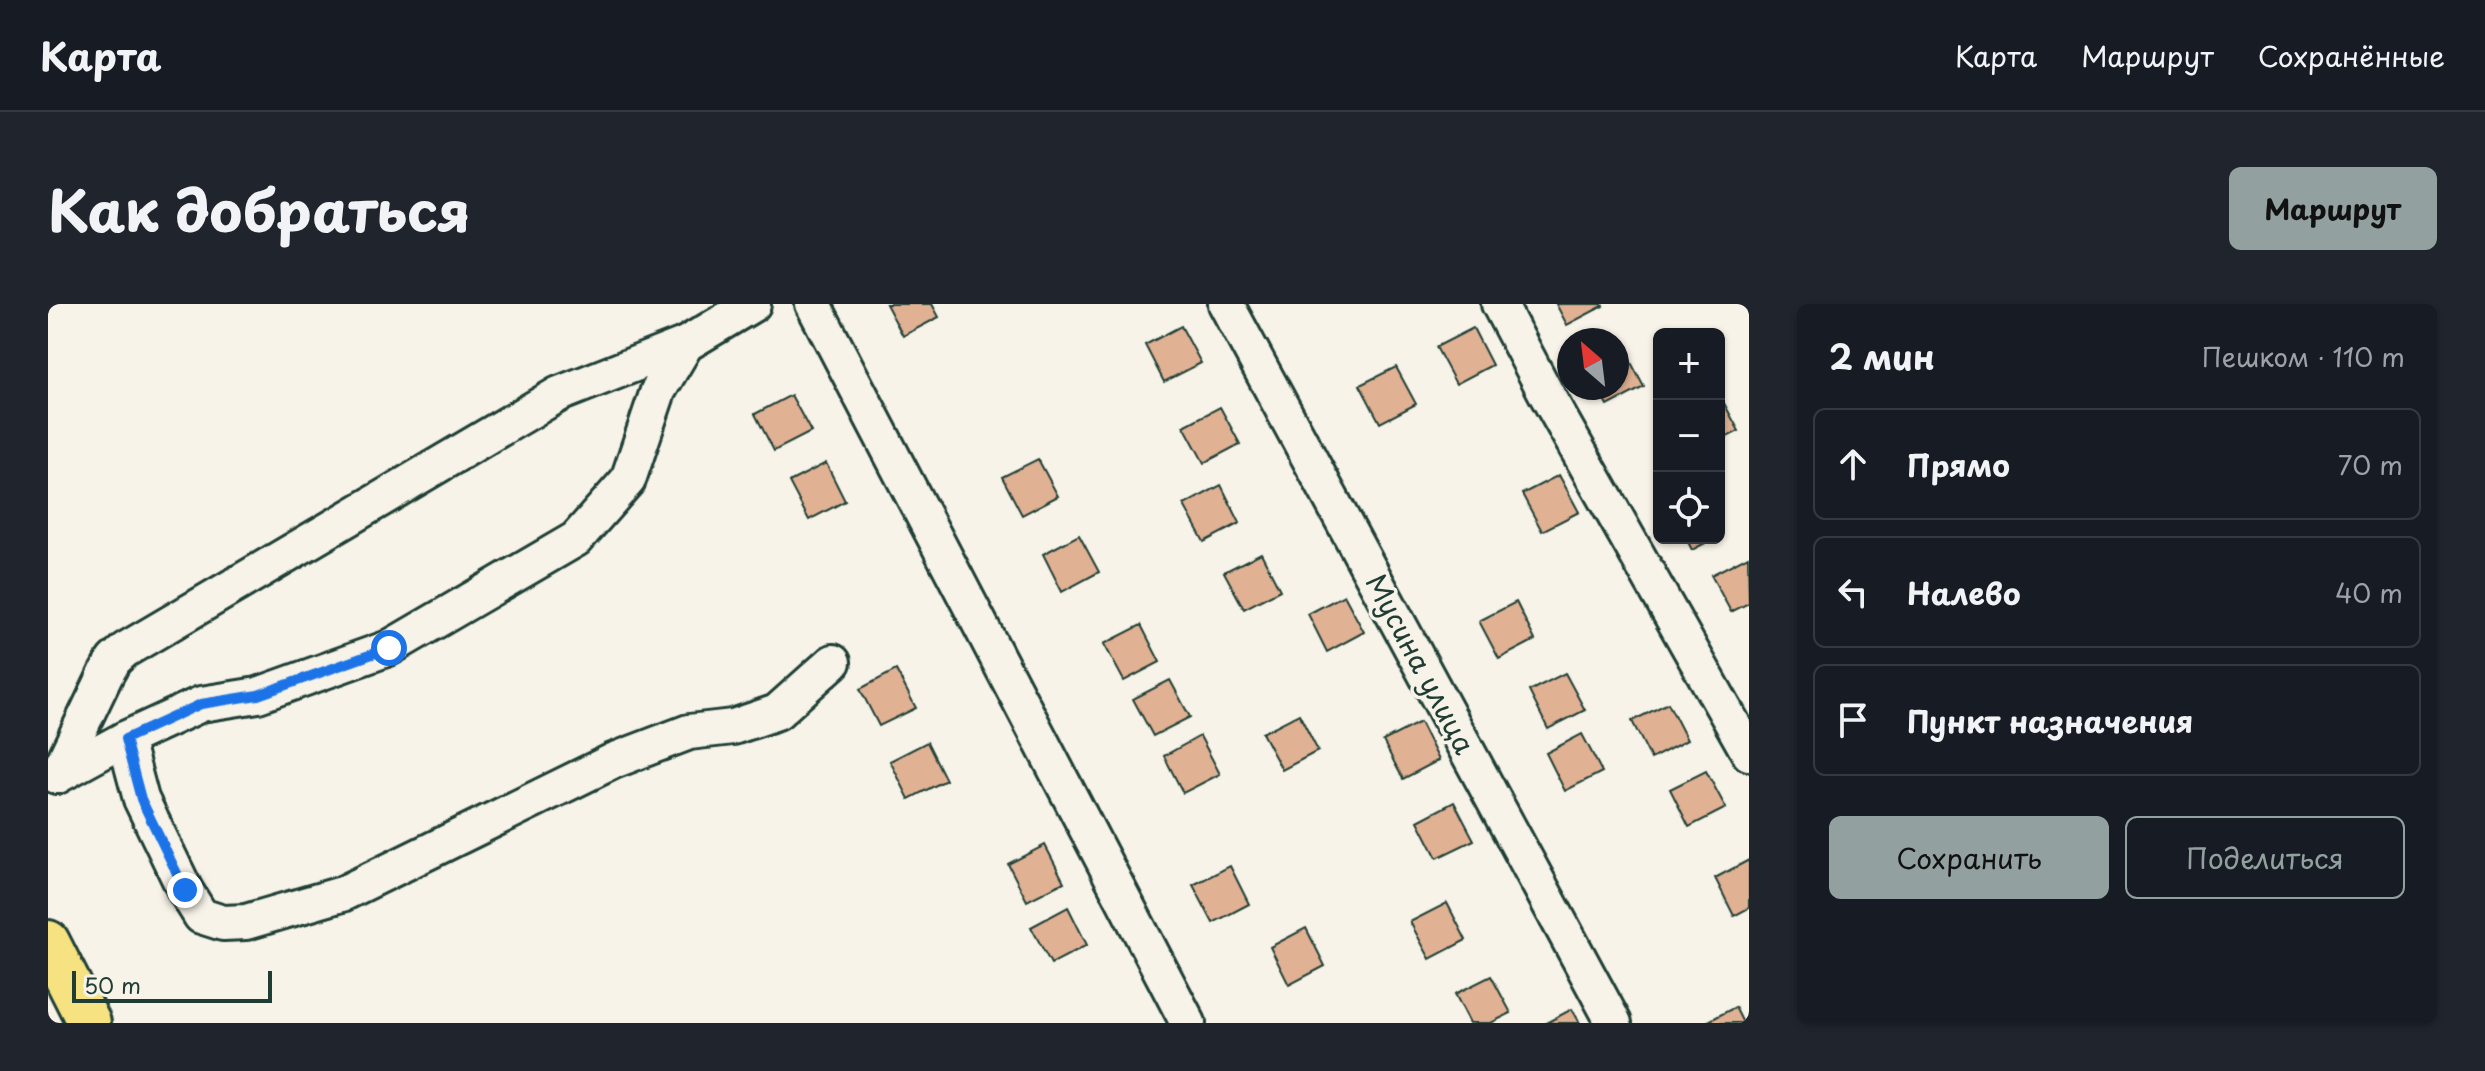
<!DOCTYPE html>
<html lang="ru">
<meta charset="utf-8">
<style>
body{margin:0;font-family:"Playpen Sans",sans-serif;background:#20242c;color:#f1f3f6}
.controls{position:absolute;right:24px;top:24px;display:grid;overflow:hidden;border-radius:12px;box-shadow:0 2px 6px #0004}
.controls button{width:72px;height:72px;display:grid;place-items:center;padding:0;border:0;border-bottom:2px solid #363941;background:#171b24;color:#f1f3f6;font:40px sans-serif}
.compass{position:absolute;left:1509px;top:24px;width:72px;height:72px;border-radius:50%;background:#171b24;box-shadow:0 2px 6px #0004;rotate:332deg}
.scale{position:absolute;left:24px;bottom:20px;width:200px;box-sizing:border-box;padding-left:8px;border:4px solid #1f3d34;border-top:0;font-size:22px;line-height:28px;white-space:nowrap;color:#1f3d34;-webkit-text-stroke:6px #f7f3e8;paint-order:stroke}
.stop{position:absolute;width:24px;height:24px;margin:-18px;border:6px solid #1a73e8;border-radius:50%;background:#fff}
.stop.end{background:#1a73e8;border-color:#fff;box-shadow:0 2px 8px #0008}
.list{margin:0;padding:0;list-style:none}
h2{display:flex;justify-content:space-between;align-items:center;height:104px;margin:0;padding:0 32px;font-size:34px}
h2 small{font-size:26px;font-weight:400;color:#9ea1a6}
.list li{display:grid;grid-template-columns:52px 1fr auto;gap:24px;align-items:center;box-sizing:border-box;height:112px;margin:0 16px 16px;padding:0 16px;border:2px solid #363941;border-radius:12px}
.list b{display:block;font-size:30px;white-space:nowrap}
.list em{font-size:26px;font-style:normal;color:#9ea1a6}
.actions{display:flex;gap:16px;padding:24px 32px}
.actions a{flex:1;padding:18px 0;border:2px solid #92a19f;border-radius:12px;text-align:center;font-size:28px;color:#92a19f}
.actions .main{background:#92a19f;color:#111}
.icon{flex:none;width:44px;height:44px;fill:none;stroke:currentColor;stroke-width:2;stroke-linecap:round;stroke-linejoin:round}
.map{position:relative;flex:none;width:1701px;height:719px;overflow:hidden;border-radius:12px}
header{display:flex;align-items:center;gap:48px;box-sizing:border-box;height:112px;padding:0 40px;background:#171b24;border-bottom:2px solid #363941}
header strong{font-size:38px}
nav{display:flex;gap:44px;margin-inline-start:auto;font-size:28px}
.intro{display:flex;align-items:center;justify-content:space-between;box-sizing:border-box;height:192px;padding:0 48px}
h1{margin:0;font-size:56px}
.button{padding:20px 36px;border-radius:12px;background:#92a19f;color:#111;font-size:28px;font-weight:700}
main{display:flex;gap:48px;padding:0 48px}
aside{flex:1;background:#171b24;border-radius:12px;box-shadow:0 2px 6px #0004}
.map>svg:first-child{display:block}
.building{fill:#e1b193;stroke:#1f3d34;stroke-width:2}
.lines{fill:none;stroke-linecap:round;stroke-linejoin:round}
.minor-casing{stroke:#1f3d34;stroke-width:40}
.major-casing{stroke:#1f3d34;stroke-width:48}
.minor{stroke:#f7f3e8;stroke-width:34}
.major{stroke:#f6e281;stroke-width:42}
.route{stroke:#1a73e8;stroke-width:10}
.labels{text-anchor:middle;stroke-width:7;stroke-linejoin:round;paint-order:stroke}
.street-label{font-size:28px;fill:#1f3d34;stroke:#f7f3e8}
</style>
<header>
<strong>Карта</strong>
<nav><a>Карта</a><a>Маршрут</a><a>Сохранённые</a></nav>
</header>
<div class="intro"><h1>Как добраться</h1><a class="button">Маршрут</a></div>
<main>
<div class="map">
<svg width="1701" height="719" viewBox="0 0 1701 719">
<rect width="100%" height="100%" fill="#f7f3e8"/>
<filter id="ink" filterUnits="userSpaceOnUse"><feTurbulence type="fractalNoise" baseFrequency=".0125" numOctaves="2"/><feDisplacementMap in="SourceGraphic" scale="16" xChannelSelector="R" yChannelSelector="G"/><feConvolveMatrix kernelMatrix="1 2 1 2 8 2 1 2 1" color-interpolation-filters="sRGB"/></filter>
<g filter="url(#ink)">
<g class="building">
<path d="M838,0h46l7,13 -36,19z"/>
<path d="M1508,0h46l1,2 -36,19z"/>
<path d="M1133,22l20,37 -37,19 -19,-37z"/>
<path d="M1425,24l19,37 -36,19 -20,-37z"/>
<path d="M1576,45l20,38 -36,19 -10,-18h19v-35z"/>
<path d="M1348,63l20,37 -36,19 -20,-38z"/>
<path d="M1671,90l20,37 -20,10z"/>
<path d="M743,91l20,37 -37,19 -19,-37z"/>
<path d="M1172,103l20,37 -36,19 -20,-37z"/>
<path d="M990,155l20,37 -36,19 -20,-38z"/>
<path d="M778,159l19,38 -36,19 -20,-38z"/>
<path d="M1511,171l20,37 -37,19 -20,-37z"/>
<path d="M1173,181l19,38 -36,19 -20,-37z"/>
<path d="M1031,231l20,37 -37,20 -19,-38z"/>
<path d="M1638,234h29l-23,12z"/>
<path d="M1213,249l19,37 -36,19 -20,-37z"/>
<path d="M1700,252l1,47 -18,9 -20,-37z"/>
<path d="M1296,291l20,37 -37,20 -19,-38z"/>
<path d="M1468,298l19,38 -36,19 -20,-38z"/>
<path d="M1093,321l19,37 -36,19 -20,-37z"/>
<path d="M848,366l20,38 -37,18 -19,-37z"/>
<path d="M1517,369l20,37 -37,19 -19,-38z"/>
<path d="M1122,376l20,37 -37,19 -20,-37z"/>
<path d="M1620,399l19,37 -36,19 -19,-38z"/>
<path d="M1251,410l19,37 -36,19 -20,-37z"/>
<path d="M1372,418l19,38 -36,19 -20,-38z"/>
<path d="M1534,430l20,38 -37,19 -19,-38z"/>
<path d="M1152,432l20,38 -37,19 -19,-37z"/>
<path d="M879,438l19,38 -37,19 -19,-38z"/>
<path d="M1658,467l20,37 -37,19 -19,-38z"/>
<path d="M1406,498l20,38 -37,18 -19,-37z"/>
<path d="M997,541l19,37 -37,19 -19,-37z"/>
<path d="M1701,556v48l-15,8 -19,-38z"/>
<path d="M1182,562l19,38 -36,19 -20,-38z"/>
<path d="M1399,599l19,37 -36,19 -20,-37z"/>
<path d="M1020,603l19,38 -36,19 -20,-37z"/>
<path d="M1258,624l19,38 -36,19 -19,-38z"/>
<path d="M1443,672l20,37 -20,10h-21l-15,-29z"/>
<path d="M1687,703l8,16h-38z"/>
<path d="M1524,705l8,14h-34z"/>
</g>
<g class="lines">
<defs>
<g id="minor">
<path d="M765,0l375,719"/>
<path d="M1178,0l388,719"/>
<path d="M1451,0l49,93 201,356"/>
<path d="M77,435l16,60 44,91 16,26 22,7 23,-1 96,-28 271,-133 76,-29 44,-5 44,-15 56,-50"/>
<path d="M9,472l68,-37 76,-35 57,-9 131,-47 187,-109 52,-59 30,-89 28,-47 67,-40"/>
<path d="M9,472l49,-102 8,-14 11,-10 434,-256 127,-50"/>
</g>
<path id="major" d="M0,638l41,81"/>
</defs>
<use href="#minor" class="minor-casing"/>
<use href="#major" class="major-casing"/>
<use href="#minor" class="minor"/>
<use href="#major" class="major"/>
</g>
</g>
<g class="lines" filter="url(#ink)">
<path class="route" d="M137,586l-44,-91 -16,-60 76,-35 57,-9 131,-47"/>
</g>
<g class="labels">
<g class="street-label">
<text transform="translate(1372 360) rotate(62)" y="10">Мусина улица</text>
</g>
</g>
</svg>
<div class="controls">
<button>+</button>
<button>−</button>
<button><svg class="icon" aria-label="locate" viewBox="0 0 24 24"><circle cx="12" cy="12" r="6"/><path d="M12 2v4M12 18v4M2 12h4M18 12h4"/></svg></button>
</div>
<svg class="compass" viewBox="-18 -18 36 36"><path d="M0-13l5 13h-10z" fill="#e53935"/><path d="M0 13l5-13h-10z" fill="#9ea1a6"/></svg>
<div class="scale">50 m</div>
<div class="stop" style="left:341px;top:344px"></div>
<div class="stop end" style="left:137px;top:586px"></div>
</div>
<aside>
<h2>2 мин<small>Пешком · 110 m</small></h2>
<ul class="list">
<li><svg class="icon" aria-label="ahead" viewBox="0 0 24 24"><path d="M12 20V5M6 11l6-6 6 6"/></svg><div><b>Прямо</b></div><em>70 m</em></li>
<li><svg class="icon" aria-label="left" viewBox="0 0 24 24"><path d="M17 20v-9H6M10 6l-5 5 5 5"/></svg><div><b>Налево</b></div><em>40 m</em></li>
<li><svg class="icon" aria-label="arrive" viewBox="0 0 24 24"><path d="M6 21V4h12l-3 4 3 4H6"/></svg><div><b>Пункт назначения</b></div></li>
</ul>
<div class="actions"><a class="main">Сохранить</a><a>Поделиться</a></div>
</aside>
</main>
